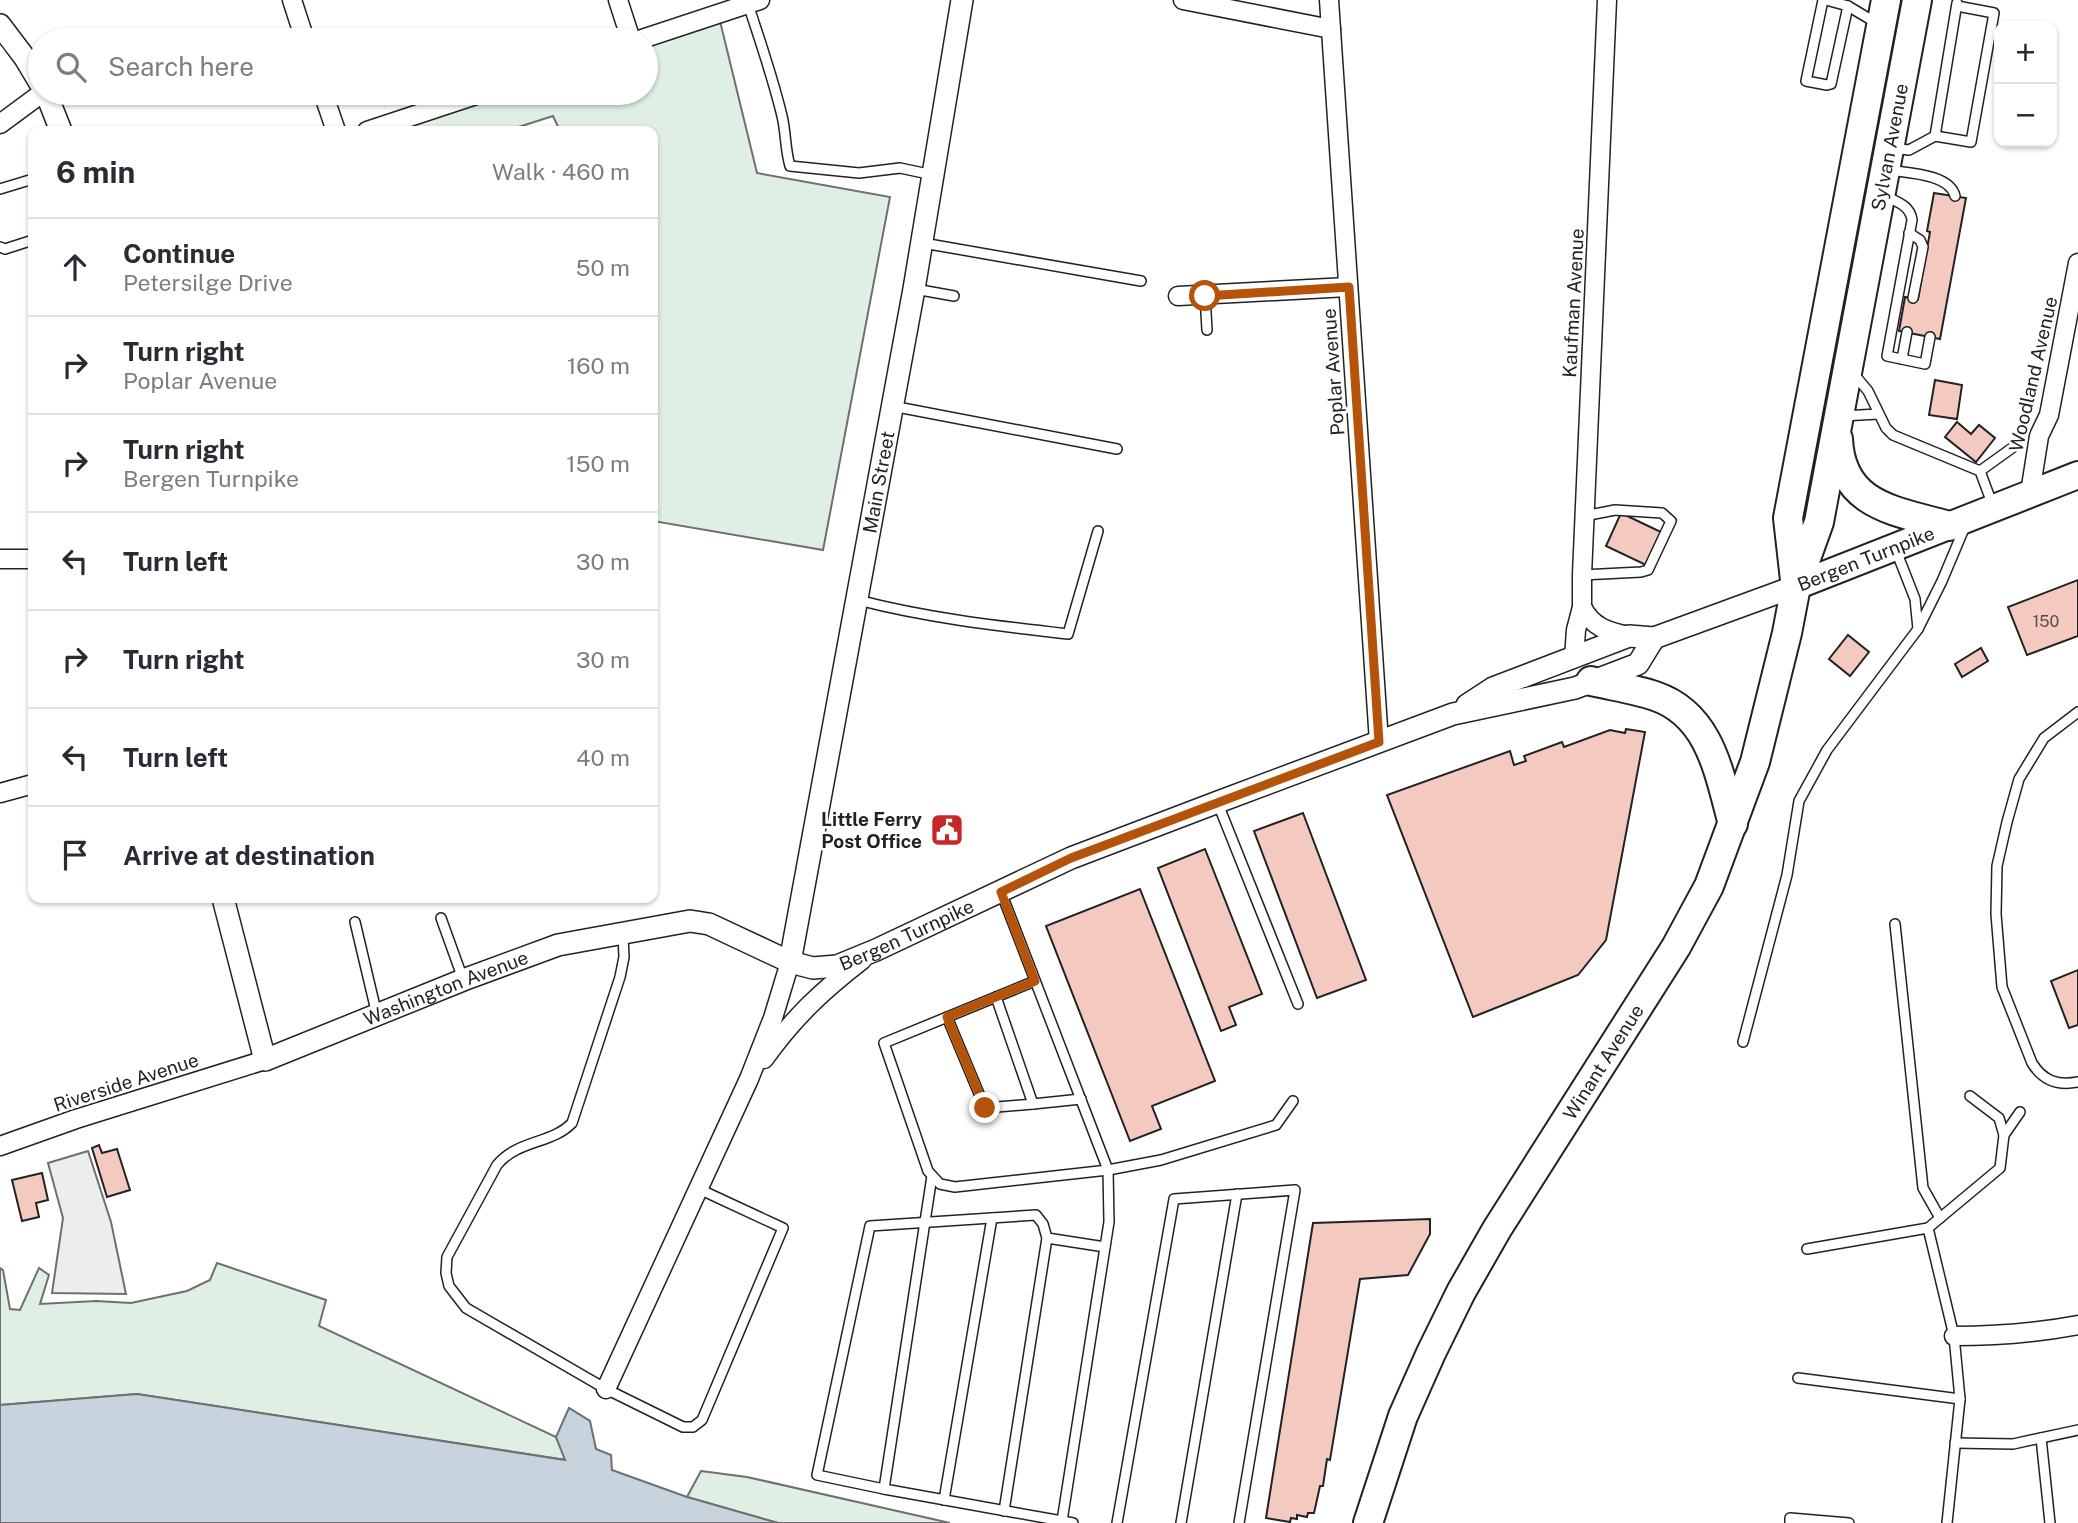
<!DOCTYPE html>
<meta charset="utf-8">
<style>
body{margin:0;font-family:"Public Sans",sans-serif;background:#f7f7f7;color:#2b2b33}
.controls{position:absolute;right:21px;top:21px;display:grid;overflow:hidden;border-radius:14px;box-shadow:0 2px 5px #0004}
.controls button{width:63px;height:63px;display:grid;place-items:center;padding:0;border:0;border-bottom:2px solid #e1e1e2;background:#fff;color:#2b2b33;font:35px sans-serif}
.stop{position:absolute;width:21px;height:21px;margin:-16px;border:5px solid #b45309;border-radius:50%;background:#fff}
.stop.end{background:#b45309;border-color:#fff;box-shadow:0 2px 7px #0008}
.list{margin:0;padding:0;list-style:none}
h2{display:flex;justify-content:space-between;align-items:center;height:91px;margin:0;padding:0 28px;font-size:30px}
h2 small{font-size:23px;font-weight:400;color:#7c7c81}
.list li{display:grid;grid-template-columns:46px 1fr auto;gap:21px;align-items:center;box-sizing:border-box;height:98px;padding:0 28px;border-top:2px solid #e1e1e2}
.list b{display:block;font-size:26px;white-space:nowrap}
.list p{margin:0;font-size:23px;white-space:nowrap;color:#7c7c81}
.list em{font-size:23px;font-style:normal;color:#7c7c81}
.icon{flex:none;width:38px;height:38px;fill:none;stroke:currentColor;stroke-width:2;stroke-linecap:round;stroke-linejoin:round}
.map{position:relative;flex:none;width:2078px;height:1523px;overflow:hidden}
.search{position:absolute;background:#fff;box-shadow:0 2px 5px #0004;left:28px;top:28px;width:630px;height:77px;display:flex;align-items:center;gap:18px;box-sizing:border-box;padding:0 24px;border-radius:38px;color:#7c7c81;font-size:26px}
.panel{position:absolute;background:#fff;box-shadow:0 2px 5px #0004;left:28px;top:126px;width:630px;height:777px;border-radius:14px}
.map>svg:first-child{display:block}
.green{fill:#e0efe3;stroke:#6f6f6f;stroke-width:2}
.parking{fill:#ededed;stroke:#6f6f6f;stroke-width:2}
.water{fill:#c7d3dd;stroke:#6f6f6f;stroke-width:2}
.building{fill:#f3c9c0;stroke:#222;stroke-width:2}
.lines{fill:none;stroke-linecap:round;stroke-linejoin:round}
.service-casing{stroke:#222;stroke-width:12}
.minor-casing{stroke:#222;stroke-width:21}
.tertiary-casing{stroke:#222;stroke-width:24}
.primary-casing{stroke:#222;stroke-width:30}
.trunk-casing{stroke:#222;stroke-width:32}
.service{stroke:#fff;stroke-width:9}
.minor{stroke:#fff;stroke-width:18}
.tertiary{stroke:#fff;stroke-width:21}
.primary{stroke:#fff;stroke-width:26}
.trunk{stroke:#fff;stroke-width:28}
.route{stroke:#b45309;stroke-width:9}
.labels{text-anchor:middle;stroke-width:5;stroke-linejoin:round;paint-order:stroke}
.number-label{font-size:16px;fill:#564c4a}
.street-label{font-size:19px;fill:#222;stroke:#fff}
.poi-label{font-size:19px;font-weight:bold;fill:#222;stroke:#fff;text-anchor:end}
</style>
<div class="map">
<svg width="2078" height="1523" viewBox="0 0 2078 1523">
<rect width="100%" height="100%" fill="#fff"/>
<g class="green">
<path d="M719,17l38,156 133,24 -67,353 -170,-29v-390h-93l-7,-15 -47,15h-137l118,-38h159v-52z"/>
<path d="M217,1263l109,37 -7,26 237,111 10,23 -429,-66 -137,11v-137l3,2 7,39 10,1 19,-42 10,7 -9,29 56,-3 35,2 56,-12 23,-11z"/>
<path d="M701,1471l46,6 203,46h-172l-91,-26z"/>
</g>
<path class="parking" d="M88,1151l23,71 15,72 -74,-1 11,-75 -15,-55z"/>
<path class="water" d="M137,1394l428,66 -9,-23 13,-29 21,13 6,28 15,6 1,15 75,27 91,26h-778v-118z"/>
<g class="building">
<path d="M1934,193l32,5 -26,141 -41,-8 6,-34 13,2 12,-67 -3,-1z"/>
<path d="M1935,380l27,5 -5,34 -28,-4z"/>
<path d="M1957,422l14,12 8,-9 16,13 -19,24 -31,-25z"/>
<path d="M1621,513l42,20 -15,33 -42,-20z"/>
<path d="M2078,580v56l-51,19 -19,-48z"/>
<path d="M1848,635l21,17 -19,24 -21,-17z"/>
<path d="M1981,648l7,13 -26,16 -7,-13z"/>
<path d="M1626,729l19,3 -39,208 -28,35 -105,42 -86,-222 123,-44 4,14 12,-4 -2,-5 38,-14 2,5 46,-17 15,3z"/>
<path d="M1303,813l63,167 -49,18 -63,-167z"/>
<path d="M1205,849l57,145 -33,13 7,18 -15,6 -63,-163z"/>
<path d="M1140,889l75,192 -63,25 9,23 -31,12 -84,-215z"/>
<path d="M2078,970v55l-9,3 -18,-47z"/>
<path d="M99,1145l3,8 15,-4 13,41 -23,7 -15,-49z"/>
<path d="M42,1173l6,27 -12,3 3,14 -17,4 -10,-41z"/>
<path d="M1430,1219v15l-22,41 -48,4 -30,181 -3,-1 -4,27h-3l-6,27h-6l-1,4 -10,-2v4l-6,-1 -1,4 -24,-4 47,-295z"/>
</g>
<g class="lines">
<defs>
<g id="service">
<path d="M1823,0l-17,81 21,4 4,-1 17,-78"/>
<path d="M1826,0l22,6 30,18"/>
<path d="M748,4c12,37 25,74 34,112 4,16 3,33 8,50l69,7 41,-5 33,7"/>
<path d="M1935,136l36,6 23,-129 -37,-7"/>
<path d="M1891,148l18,2 26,-14 22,-133"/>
<path d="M1889,170c19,3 61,4 66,26"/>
<path d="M0,189l33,-10"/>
<path d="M1885,196c12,6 25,9 27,24l-25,136 38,8 5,-27"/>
<path d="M1909,233l11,7 3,7 -10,51"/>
<path d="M923,243l218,38"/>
<path d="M0,247l5,2 28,-9"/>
<path d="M915,289l39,7"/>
<path d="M1205,296l2,34"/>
<path d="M1902,359l5,-27"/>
<path d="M1853,373l15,18 18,37 7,7 87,36 13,35"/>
<path d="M892,406l225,43"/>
<path d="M1842,416l36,-2"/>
<path d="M1980,471l32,-23"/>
<path d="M1895,548l20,51 3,30"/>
<path d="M1582,575l59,-3 7,-2 23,-49 -9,-8 -47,-3 -31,6"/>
<path d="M858,600c69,18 140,26 210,34l30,-103"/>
<path d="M2078,712l-34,26 -25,41 -12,43 -10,44 -1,48 6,73 30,76c11,18 26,23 46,19"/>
<path d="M1218,804l80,200"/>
<path d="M441,918l22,61"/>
<path d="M355,922l22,93"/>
<path d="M1895,924l28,264 17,30"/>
<path d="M623,935l1,22 -4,20 -48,146c-20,21 -55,17 -75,42l-50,92 -1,16 3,13 17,22 140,81 77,38h10l9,-7 81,-192 -84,-39"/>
<path d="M1035,981l-151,62 44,128 12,13 15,3 153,-17 53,-10 115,-35 17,-24"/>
<path d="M947,1017l38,91 48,-4 -37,-107"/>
<path d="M1743,1042l44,-167 12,-74 28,-51 91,-121 24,-48 24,-57"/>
<path d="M1970,1096l29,22 5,17"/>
<path d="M1033,1104l48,-5"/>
<path d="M932,1176l-48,313 178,32 47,-299 -1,-52 -107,-278"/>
<path d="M1928,1228l26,108 6,63"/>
<path d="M1047,1238l58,9"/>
<path d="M1807,1249l121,-21 72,-60 4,-33 16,-23"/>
<path d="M1798,1378l162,21 -13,124"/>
<path d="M2041,1438l9,85"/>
<path d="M1955,1443l58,1 65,-14"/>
<path d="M884,1489l-67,-14 53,-249 166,-11 7,9 4,14 -43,273"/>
<path d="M944,1500l48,-282"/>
<path d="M1062,1521l11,2"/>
<path d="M1117,1523l57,-324 121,-9 -56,333"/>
<path d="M1181,1523l56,-329"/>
<path d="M1790,1523v-5l59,5"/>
</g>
<g id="minor">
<path d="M292,0l13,40"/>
<path d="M618,0l13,40"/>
<path d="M1183,0l148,29"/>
<path d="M1329,0l50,742"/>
<path d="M639,40l121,-40"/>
<path d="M323,93l13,38"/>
<path d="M0,124l42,-31"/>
<path d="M367,131l115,-38"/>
<path d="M1178,296l170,-9"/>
<path d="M2030,493l9,-57 10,-21 29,-152"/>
<path d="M0,559h33"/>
<path d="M1582,607c10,20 26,25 47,29"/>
<path d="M1574,658l2,-28 6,-23v-32l25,-575"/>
<path d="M0,793l33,-9"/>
<path d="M764,1059c30,-42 58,-68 98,-99"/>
<path d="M0,1146l76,-27 189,-59"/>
<path d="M1954,1336c42,0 82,-3 124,-11"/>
<path d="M606,1389l143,-310 24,-61 17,-56"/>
</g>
<g id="tertiary">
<path d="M0,25l25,33 15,25"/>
<path d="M46,93l15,38"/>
<path d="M1467,705l26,-17 136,-52 25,2 142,-52"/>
<path id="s1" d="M223,898l42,162 198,-80 95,-35 132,-24 19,3 81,38 23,6 24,-2 39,-16 195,-92 147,-56 235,-88 122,-26 63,-24 16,-26"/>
<path id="s2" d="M790,962l124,-673 48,-289"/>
</g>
<g id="primary">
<path id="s3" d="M1796,586l282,-111"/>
</g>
<g id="trunk">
<path d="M1838,439c3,68 59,72 111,87"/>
<path d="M1795,580l-7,-62 98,-518"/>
<path d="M1591,681c21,5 44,8 64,15 56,19 64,78 78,128"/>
<path id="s4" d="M1368,1523l35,-107 28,-63 30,-61 36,-63 179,-282 33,-61 46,-124 32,-129 9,-47 23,-64 98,-522"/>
</g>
</defs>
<use href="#service" class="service-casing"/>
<use href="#minor" class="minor-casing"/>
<use href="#tertiary" class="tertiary-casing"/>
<use href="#primary" class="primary-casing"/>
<use href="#trunk" class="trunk-casing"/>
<use href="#service" class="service"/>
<use href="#minor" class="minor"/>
<use href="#tertiary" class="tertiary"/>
<use href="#primary" class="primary"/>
<use href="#trunk" class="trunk"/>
</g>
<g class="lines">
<path class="route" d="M985,1108l-38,-91 88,-36 -34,-89 70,-34 308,-116 -30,-455 -144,9"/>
</g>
<defs>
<symbol id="civic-square" viewBox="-11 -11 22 22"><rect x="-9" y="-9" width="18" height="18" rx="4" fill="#c62828" stroke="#fff"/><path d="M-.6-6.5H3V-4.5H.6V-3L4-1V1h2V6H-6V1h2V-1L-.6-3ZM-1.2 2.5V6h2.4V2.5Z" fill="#fff"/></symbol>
</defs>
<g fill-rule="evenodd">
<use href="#civic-square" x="928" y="811" width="38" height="38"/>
</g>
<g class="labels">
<g class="number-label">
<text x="2046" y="627">150</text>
</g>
<g class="street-label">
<text dy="7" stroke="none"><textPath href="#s4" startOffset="1488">Sylvan Avenue</textPath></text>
<text transform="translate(1573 303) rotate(-87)" y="7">Kaufman Avenue</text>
<text transform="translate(1333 372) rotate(-94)" y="7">Poplar Avenue</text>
<text transform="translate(2033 374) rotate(-77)" y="7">Woodland Avenue</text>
<text dy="7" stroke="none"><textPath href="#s2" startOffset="488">Main Street</textPath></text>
<text dy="7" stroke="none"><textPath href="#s3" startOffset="75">Bergen Turnpike</textPath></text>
<text dy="7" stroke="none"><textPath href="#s1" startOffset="849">Bergen Turnpike</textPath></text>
<text dy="7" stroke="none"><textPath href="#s1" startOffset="362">Washington Avenue</textPath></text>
<text dy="7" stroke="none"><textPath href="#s4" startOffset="520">Winant Avenue</textPath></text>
<text transform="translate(126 1082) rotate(-18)" y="7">Riverside Avenue</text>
</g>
<g class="poi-label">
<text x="922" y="826">Little Ferry<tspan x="922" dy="22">Post Office</tspan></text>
</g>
</g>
</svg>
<div class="controls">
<button>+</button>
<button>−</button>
</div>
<div class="stop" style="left:1205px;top:296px"></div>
<div class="stop end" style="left:985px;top:1108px"></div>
<div class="search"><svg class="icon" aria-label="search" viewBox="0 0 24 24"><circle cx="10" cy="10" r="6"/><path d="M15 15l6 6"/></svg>Search here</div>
<section class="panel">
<h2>6 min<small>Walk · 460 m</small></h2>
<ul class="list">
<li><svg class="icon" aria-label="ahead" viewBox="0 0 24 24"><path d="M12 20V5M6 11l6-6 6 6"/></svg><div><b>Continue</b><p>Petersilge Drive</p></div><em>50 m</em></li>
<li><svg class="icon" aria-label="right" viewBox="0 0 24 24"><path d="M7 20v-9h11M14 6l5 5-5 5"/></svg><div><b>Turn right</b><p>Poplar Avenue</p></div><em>160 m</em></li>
<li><svg class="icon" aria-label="right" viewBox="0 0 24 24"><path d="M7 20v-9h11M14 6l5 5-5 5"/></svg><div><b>Turn right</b><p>Bergen Turnpike</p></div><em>150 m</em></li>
<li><svg class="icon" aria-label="left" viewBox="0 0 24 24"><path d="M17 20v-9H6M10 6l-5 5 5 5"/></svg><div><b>Turn left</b></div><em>30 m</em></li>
<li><svg class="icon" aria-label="right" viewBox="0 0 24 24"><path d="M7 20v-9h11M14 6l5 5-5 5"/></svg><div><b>Turn right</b></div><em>30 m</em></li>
<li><svg class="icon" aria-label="left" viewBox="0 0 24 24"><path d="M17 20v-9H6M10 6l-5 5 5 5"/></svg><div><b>Turn left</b></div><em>40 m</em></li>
<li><svg class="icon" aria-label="arrive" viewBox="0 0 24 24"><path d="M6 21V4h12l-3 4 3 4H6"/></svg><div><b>Arrive at destination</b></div></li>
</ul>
</section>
</div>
